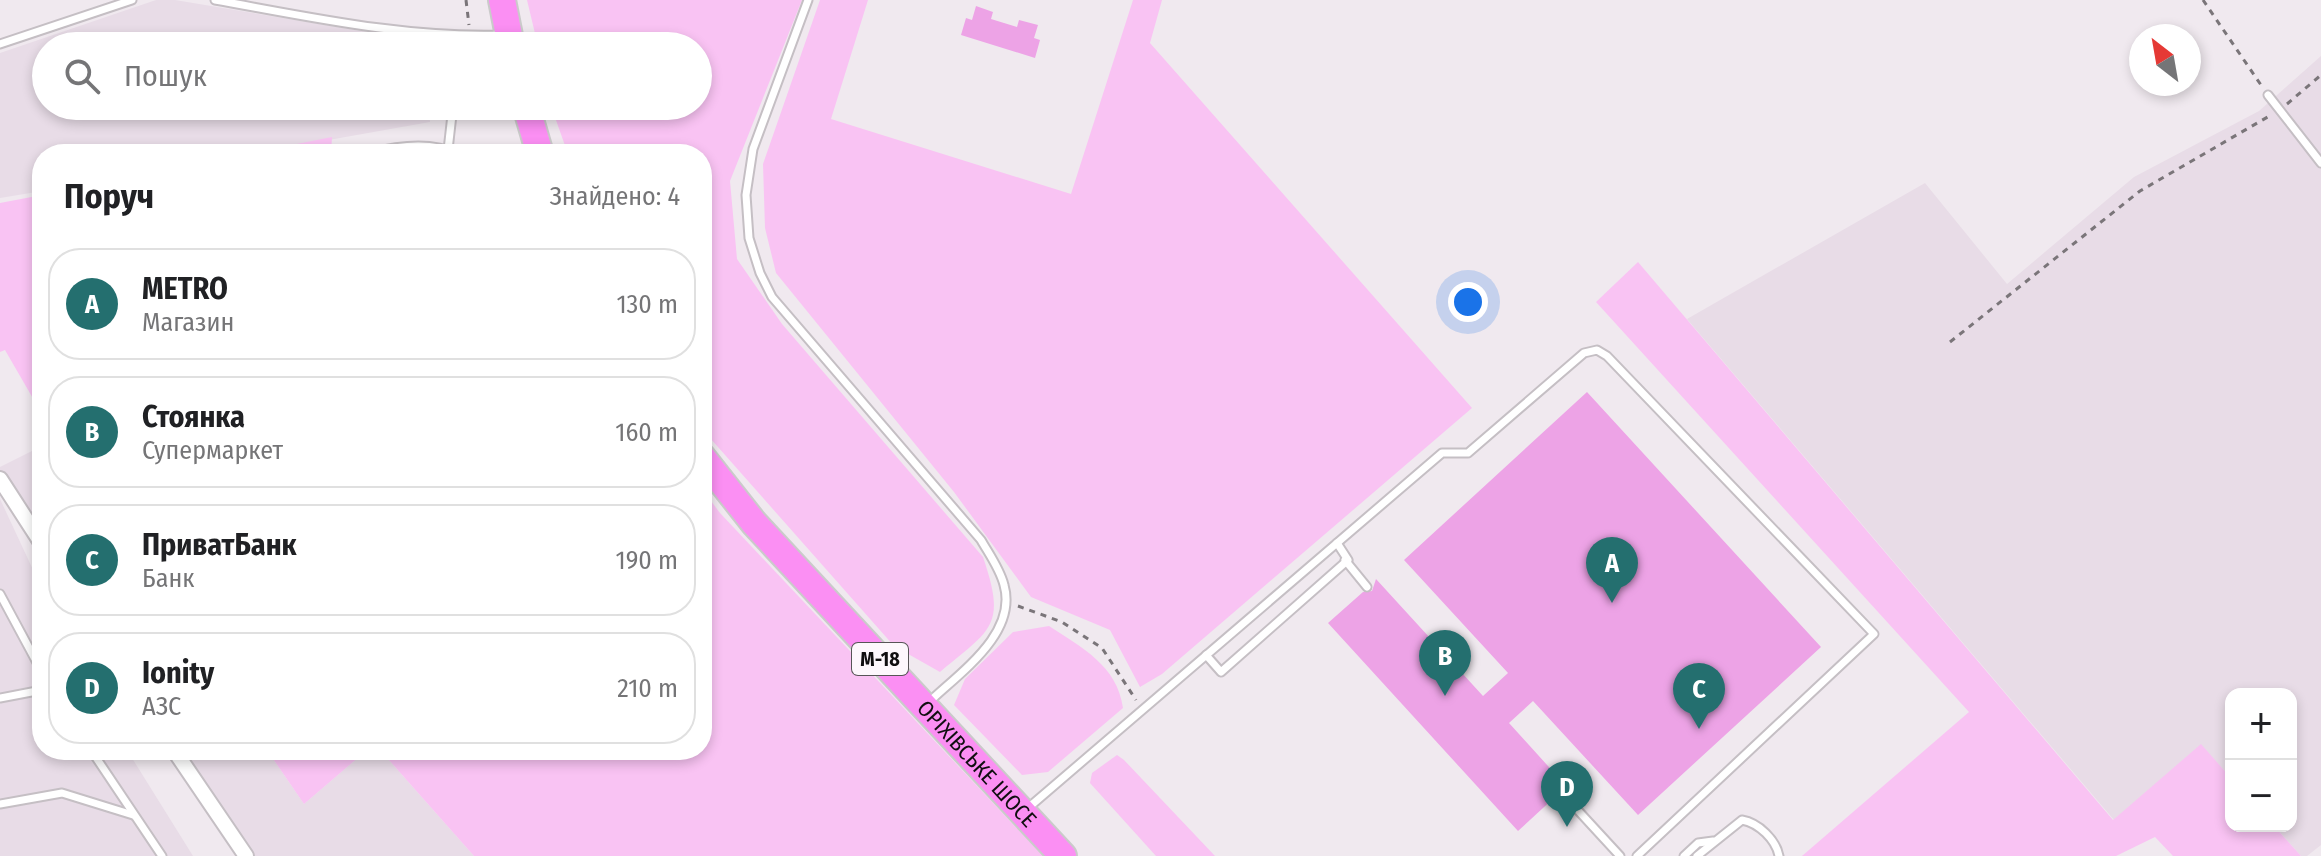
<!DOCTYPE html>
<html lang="uk">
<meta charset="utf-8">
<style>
body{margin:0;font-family:"Fira Sans Condensed",sans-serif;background:#f2f2f2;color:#202124}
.controls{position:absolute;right:24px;bottom:24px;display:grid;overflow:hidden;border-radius:16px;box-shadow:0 4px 12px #0003}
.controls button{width:72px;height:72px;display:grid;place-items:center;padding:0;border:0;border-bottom:2px solid #e0e0e0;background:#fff;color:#202124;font:40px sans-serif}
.compass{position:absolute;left:2129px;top:24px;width:72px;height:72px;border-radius:50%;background:#fff;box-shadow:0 4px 12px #0003;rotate:329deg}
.you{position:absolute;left:1468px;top:302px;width:28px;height:28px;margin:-20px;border:6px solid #fff;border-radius:50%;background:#1a73e8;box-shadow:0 0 0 12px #1a73e833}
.badge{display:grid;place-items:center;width:52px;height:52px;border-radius:50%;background:#246f6f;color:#fff;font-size:26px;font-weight:700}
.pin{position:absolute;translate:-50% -66px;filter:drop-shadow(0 2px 4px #0008)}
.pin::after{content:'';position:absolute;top:42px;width:28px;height:24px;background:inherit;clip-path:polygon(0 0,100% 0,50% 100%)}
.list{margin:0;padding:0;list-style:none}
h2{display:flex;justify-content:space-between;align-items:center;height:104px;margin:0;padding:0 32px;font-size:34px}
h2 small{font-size:26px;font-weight:400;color:#757577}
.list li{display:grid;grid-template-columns:52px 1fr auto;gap:24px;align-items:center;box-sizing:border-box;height:112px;margin:0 16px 16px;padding:0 16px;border:2px solid #e0e0e0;border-radius:32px}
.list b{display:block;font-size:30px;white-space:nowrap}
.list p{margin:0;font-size:26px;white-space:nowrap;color:#757577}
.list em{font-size:26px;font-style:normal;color:#757577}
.icon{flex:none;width:44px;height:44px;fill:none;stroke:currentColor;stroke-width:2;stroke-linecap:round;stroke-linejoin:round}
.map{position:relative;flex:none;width:2321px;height:856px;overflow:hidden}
.search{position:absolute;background:#fff;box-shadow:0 4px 12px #0003;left:32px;top:32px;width:680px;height:88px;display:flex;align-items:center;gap:20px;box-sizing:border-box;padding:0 28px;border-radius:44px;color:#757577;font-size:30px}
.panel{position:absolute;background:#fff;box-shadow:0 4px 12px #0003;left:32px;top:144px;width:680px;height:616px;border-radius:32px}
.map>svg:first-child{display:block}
.built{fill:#e8dce7}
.green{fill:#f9c3f3}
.building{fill:#eda3e6}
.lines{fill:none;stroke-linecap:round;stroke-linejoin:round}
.lane-casing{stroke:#c5bfc4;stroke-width:11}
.street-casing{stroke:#c5bfc4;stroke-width:18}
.highway-casing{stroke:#cacaca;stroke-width:30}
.path{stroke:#7a7579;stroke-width:3;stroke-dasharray:6 6;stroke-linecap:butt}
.lane{stroke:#fff;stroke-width:7}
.street{stroke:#fff;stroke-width:14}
.highway{stroke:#fb8ff3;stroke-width:26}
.labels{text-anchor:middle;stroke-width:8;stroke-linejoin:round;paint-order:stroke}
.shield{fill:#fdf7fc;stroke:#575457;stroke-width:2}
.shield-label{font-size:20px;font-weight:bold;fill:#100e10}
.street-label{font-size:22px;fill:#100e10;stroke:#fdf7fc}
</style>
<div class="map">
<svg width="2321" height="856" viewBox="0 0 2321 856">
<rect width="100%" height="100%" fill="#f0e9ef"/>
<g class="built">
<path d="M156,0h19l252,42v4h-381v60h383l1,16 -180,32h-208v37l-42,7v-145z"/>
<path d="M2321,56v789l-14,11h-6l-27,-30h17v-132h-60v84l-30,-33 -87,75 -427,-501 238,-136 82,101 127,-107 125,-66z"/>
<path d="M42,446v98l-42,-65v-12z"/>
<path d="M0,499l42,90v161h85l66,106h-193z"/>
<path d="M174,750h93l37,54 63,-54h13l94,106h-228z"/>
</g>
<g class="green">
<path d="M527,0h275l-72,181 7,78 45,65 201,233c24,70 8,72 -43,115l-46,-26 -192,-217v-275h-134l-17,-48h147v-60h-160z"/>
<path d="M820,0h48l-37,119 240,75 62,-194h29l-12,43 322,365 -310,266 -22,13 -30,-57 -79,-33 -77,-105 -178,-219 -11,-45 -2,-64z"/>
<path d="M332,137l-1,17h-85z"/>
<path d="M42,195v219l-37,-64 -5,2v-149z"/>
<path d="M1638,262l475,558 88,-76 30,34v48h43l27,30h-128l-18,-19 -39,19h-314l167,-144 -373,-410z"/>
<path d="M702,489l18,24 323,343h-569l-94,-106h322z"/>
<path d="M1049,626c33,22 68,39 74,82l-75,64 -26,3 -68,-70 11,-26 48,-47z"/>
<path d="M267,750h100l-63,54z"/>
<path d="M1117,755l7,5 91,96h-59l-66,-73 2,-10z"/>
</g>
<g class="building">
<path d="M976,6l17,6 -2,7 26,8 2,-7 19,5 -4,13 6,2 -5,18 -74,-23 5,-17 6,2z"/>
<path d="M1587,392l234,255 -183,168 -105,-114 -24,22 58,64h-10l-1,9 -38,35 -190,-208 35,-31 9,-1 4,-12 107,117 25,-23 -104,-113z"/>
</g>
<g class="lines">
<defs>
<g id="lane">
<path d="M215,0c95,17 190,38 287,35"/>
<path d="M808,0l-55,149 -7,46 3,43 11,35 12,24 209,243c8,14 19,29 23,45 14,49 -45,88 -77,119"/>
<path d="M0,44l132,-44"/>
<path d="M2268,95l53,68"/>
<path d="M448,150l5,-44"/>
<path d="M370,153c27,-7 61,-12 87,1"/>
<path d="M1345,560l22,27"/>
<path d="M0,594l42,78"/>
<path d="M1206,655l15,17 127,-112 -11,-17"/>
<path d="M0,698l42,-8"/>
<path d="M91,750l71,106"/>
<path d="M1561,792l59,64"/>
<path d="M0,804l62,-11 71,22"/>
<path d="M1028,808l414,-355h26l116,-100 13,-3 10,6 267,278 -237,222"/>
<path d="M1684,856l14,-13 15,-2"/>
<path d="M1697,856l45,-36c17,3 34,20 37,36"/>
</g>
<g id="street">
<path d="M0,479l42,65"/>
<path d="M174,750l72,106"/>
</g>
<g id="highway">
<path d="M502,0l9,46"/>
<path d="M526,106l14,48"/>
<path id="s1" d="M702,457l52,66 309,333"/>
</g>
</defs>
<use href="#lane" class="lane-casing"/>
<use href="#street" class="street-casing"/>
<use href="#highway" class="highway-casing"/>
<g class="path">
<path d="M466,0l3,25"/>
<path d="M2203,0l58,85"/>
<path d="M2287,104l34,-29"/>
<path d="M1950,342l190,-151 131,-76"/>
<path d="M1018,606l44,16 40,26 34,52"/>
</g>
<use href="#lane" class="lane"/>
<use href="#street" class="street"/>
<use href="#highway" class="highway"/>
</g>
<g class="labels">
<rect class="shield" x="852" y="643" width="56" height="32" rx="6"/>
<g class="shield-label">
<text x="880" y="666">М-18</text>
</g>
<g class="street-label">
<text dy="8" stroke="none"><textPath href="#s1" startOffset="412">ОРІХІВСЬКЕ ШОСЕ</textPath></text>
</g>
</g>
</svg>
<div class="controls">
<button>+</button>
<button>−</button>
</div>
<svg class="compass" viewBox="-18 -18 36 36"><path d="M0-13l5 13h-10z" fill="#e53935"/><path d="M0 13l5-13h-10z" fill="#757577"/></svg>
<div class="you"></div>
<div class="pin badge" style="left:1612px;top:603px">A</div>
<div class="pin badge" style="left:1445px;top:696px">B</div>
<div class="pin badge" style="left:1699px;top:729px">C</div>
<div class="pin badge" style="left:1567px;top:827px">D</div>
<div class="search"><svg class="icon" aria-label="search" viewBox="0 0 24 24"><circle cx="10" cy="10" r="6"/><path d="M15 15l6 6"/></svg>Пошук</div>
<section class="panel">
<h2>Поруч<small>Знайдено: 4</small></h2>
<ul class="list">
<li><span class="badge">A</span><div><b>METRO</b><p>Магазин</p></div><em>130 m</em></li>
<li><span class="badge">B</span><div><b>Стоянка</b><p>Супермаркет</p></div><em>160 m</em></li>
<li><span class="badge">C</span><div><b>ПриватБанк</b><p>Банк</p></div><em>190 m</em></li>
<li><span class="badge">D</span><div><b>Ionity</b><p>АЗС</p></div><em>210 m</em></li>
</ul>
</section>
</div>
